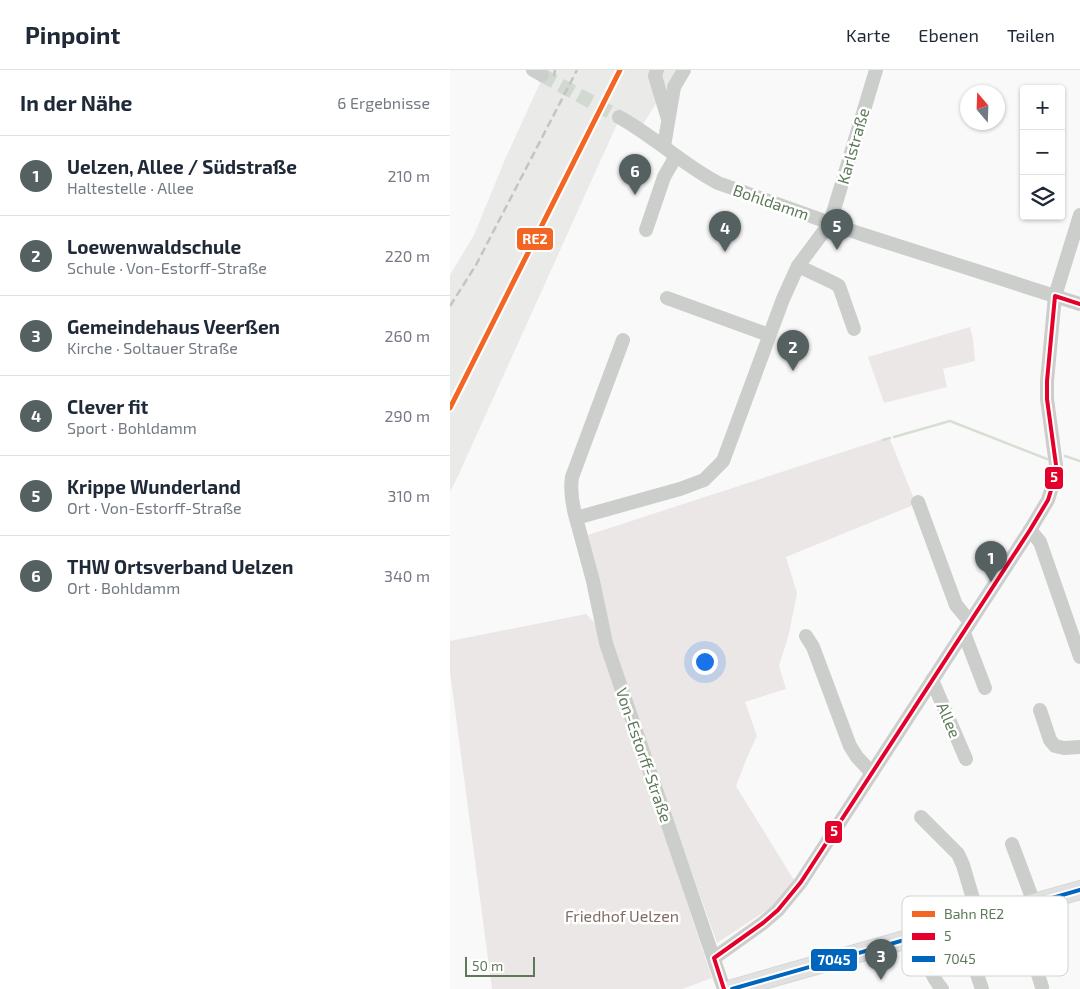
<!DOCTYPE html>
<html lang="de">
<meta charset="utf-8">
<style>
body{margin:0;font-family:"Exo 2",sans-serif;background:#f6f6f7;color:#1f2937}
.controls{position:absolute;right:15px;top:15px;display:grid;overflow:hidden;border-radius:5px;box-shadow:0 1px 4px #0004}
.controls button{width:45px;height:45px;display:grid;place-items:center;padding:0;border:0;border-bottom:1px solid #e0e1e3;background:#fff;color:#1f2937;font:25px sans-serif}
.compass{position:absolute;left:510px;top:15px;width:45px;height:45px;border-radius:50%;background:#fff;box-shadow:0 1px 4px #0004;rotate:341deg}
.scale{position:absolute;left:15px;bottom:12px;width:70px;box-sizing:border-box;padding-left:5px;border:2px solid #5d7959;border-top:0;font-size:14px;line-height:18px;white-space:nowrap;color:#5d7959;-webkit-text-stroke:4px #fff;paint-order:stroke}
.you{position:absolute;left:254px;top:591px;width:18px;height:18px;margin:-12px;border:4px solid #fff;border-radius:50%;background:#1a73e8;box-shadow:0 0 0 8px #1a73e833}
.badge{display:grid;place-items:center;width:32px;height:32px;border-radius:50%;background:#546160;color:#fff;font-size:16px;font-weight:700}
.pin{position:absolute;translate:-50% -41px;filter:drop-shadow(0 1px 2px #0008)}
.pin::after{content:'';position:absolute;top:26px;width:18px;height:15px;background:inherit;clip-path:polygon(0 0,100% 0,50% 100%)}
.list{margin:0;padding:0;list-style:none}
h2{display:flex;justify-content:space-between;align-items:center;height:65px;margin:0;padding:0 20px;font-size:21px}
h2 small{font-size:16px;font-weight:400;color:#747a83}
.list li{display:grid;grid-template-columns:32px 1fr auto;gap:15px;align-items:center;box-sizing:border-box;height:80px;padding:0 20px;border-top:1px solid #e0e1e3}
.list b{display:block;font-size:19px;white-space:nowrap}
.list p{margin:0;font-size:16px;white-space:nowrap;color:#747a83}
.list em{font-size:16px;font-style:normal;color:#747a83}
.icon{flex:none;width:28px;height:28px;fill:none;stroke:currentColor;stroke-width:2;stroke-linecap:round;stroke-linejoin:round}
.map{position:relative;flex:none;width:630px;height:919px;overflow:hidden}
header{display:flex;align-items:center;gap:30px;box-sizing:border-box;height:70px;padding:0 25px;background:#fff;border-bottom:1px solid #e0e1e3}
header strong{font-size:24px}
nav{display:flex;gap:28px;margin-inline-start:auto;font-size:18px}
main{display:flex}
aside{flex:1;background:#fff}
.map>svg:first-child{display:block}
.built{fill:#eaebe9}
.green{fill:#ece7e7}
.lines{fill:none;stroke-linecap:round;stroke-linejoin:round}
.stream{stroke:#d7dfd4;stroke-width:2.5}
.minor-tunnel{stroke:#d2d9d1;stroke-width:14;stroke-dasharray:14 7;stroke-linecap:butt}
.major-casing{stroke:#d5d7d5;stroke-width:20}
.minor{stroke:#cccecb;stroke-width:14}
.major{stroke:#e0e1e0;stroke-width:18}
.rail{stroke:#c2c5c2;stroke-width:2.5;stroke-dasharray:8 4;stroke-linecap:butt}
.bus-1-casing{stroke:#fff;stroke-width:8}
.bus-2-casing{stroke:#fff;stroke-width:8}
.bus-1{stroke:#e4002b;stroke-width:4}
.bus-2{stroke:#0065bd;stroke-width:4}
.rail-1-casing{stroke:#fff;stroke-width:9}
.rail-1{stroke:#f26522;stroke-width:5}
.labels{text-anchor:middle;stroke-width:5;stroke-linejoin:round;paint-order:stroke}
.street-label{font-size:16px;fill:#5d7959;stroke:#fff}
.park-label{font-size:16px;fill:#826d66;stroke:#fff}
.key{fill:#fff;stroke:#ced7cd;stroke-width:1}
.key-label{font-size:14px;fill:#5d7959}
.line-badge{stroke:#fff;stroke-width:2}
.badge-label{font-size:14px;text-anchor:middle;font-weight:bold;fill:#fff}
</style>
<header>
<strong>Pinpoint</strong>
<nav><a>Karte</a><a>Ebenen</a><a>Teilen</a></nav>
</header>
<main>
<aside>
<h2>In der Nähe<small>6 Ergebnisse</small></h2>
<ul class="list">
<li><span class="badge">1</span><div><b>Uelzen, Allee / Südstraße</b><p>Haltestelle · Allee</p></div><em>210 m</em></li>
<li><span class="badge">2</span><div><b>Loewenwaldschule</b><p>Schule · Von-Estorff-Straße</p></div><em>220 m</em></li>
<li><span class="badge">3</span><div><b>Gemeindehaus Veerßen</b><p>Kirche · Soltauer Straße</p></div><em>260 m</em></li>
<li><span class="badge">4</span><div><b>Clever fit</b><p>Sport · Bohldamm</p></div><em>290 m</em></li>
<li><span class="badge">5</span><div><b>Krippe Wunderland</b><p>Ort · Von-Estorff-Straße</p></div><em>310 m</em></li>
<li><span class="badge">6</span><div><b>THW Ortsverband Uelzen</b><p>Ort · Bohldamm</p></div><em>340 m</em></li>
</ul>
</aside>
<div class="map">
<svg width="630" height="919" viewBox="0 0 630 919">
<rect width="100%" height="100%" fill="#f9f9f9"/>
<path class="built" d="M96,0h131l-35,56 -24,-4 -159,352 -9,18v-217l24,-40 32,-78z"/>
<g class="green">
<path d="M520,257l3,11 2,23 -32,8 4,18 -63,16 -16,-46z"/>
<path d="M439,367l27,67 -130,53 11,36 -8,41 -10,32 7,23 -41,13 12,34 -9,19 -12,31 58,94 -21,26 -56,37 -47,-131 -62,-185 -23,-91z"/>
<path d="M136,544l8,8 118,356 -30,11h-190l-42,-317v-31z"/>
</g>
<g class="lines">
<g class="stream">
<path d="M444,367l56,-16 97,38"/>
<path d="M433,370l7,-2"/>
<path d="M615,386l15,5"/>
</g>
<path class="minor-tunnel" d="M92,5l77,42"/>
<defs>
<path id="major" d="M282,919l348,-99"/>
</defs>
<use href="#major" class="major-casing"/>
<g class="minor">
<path d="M83,0l9,5"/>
<path d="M207,0l-2,6 13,43"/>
<path d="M169,47c35,19 64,48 99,66l143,51 219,70"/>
<path d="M214,76l10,-59 10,-17"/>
<path d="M196,160l18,-53 12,-21"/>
<path d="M348,196l36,17 5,3 15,43"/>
<path d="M217,228l102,37"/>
<path d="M468,432l38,103 14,17"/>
<path d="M126,448c-4,-14 -6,-27 -4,-41l51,-137"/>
<path d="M580,460l10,12 40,115"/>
<path d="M514,563l21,55"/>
<path d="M356,566l7,11 37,99 7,11 15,16"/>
<path d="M482,610l34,79"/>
<path d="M590,640l10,30 5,6 9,2 16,-1"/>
<path d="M471,747l37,37 5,11 16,54"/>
<path d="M562,774l22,59"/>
<path d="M567,838l25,79"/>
<path d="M510,854l22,65"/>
<path d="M469,866c6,19 10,38 23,53"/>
<path d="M264,888l49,-35 15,-13 23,-28 229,-352 18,-30 5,-16 3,-19 -9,-66v-18l8,-85 25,-81"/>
<path d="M274,919l-118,-346 -13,-62 -17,-63 104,-29 24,-9 19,-19 60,-162 15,-33 32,-43 46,-153"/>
</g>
<use href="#major" class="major"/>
<g class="rail">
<path d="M104,6l1,-6"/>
<path d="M0,236l26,-41 101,-195"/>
</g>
<defs>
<path id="bus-1" d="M274,919l-10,-31 49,-35 15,-13 23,-28 229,-352 18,-30 5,-16 3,-19 -9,-66v-18l8,-85 25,8"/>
<path id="bus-2" d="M282,919l348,-99"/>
</defs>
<use href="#bus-1" class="bus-1-casing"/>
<use href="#bus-2" class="bus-2-casing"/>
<use href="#bus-1" class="bus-1"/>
<use href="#bus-2" class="bus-2"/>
<defs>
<path id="rail-1" d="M0,338l170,-338"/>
</defs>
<use href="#rail-1" class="rail-1-casing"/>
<use href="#rail-1" class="rail-1"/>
</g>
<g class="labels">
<g class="street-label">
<text transform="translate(403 76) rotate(-74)" y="6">Karlstraße</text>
<text transform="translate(321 132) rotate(19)" y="6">Bohldamm</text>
<text transform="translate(499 650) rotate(67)" y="6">Allee</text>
<text transform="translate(194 685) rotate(71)" y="6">Von-Estorff-Straße</text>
</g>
<g class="park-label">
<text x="172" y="852">Friedhof Uelzen</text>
</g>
</g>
<rect x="452" y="826" width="166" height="80" rx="8" class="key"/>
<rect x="462" y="841" width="23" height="6" fill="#f26522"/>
<rect x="462" y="863" width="23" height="7" fill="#e4002b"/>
<rect x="462" y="886" width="23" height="6" fill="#0065bd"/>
<g class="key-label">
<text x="494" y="849">Bahn RE2</text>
<text x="494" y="871">5</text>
<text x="494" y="894">7045</text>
</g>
<g class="line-badge">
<rect x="66" y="157" width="38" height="24" rx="5" fill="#f26522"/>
<rect x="594" y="396" width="20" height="24" rx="5" fill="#e4002b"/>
<rect x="374" y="750" width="19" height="24" rx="5" fill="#e4002b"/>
<rect x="360" y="878" width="48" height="24" rx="5" fill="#0065bd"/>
</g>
<g class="badge-label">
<text x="85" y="174">RE2</text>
<text x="604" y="412">5</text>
<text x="384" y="766">5</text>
<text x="384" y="895">7045</text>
</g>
</svg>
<div class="controls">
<button>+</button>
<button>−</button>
<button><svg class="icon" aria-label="layers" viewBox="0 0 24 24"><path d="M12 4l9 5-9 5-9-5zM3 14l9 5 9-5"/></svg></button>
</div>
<svg class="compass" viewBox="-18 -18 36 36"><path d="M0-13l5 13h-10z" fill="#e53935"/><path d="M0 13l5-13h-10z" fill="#747a83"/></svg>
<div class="scale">50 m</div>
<div class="you"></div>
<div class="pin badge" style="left:541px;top:512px">1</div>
<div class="pin badge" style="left:343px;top:301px">2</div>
<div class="pin badge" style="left:431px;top:910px">3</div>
<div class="pin badge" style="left:275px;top:182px">4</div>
<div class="pin badge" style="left:387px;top:180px">5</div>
<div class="pin badge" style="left:185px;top:125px">6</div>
</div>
</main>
